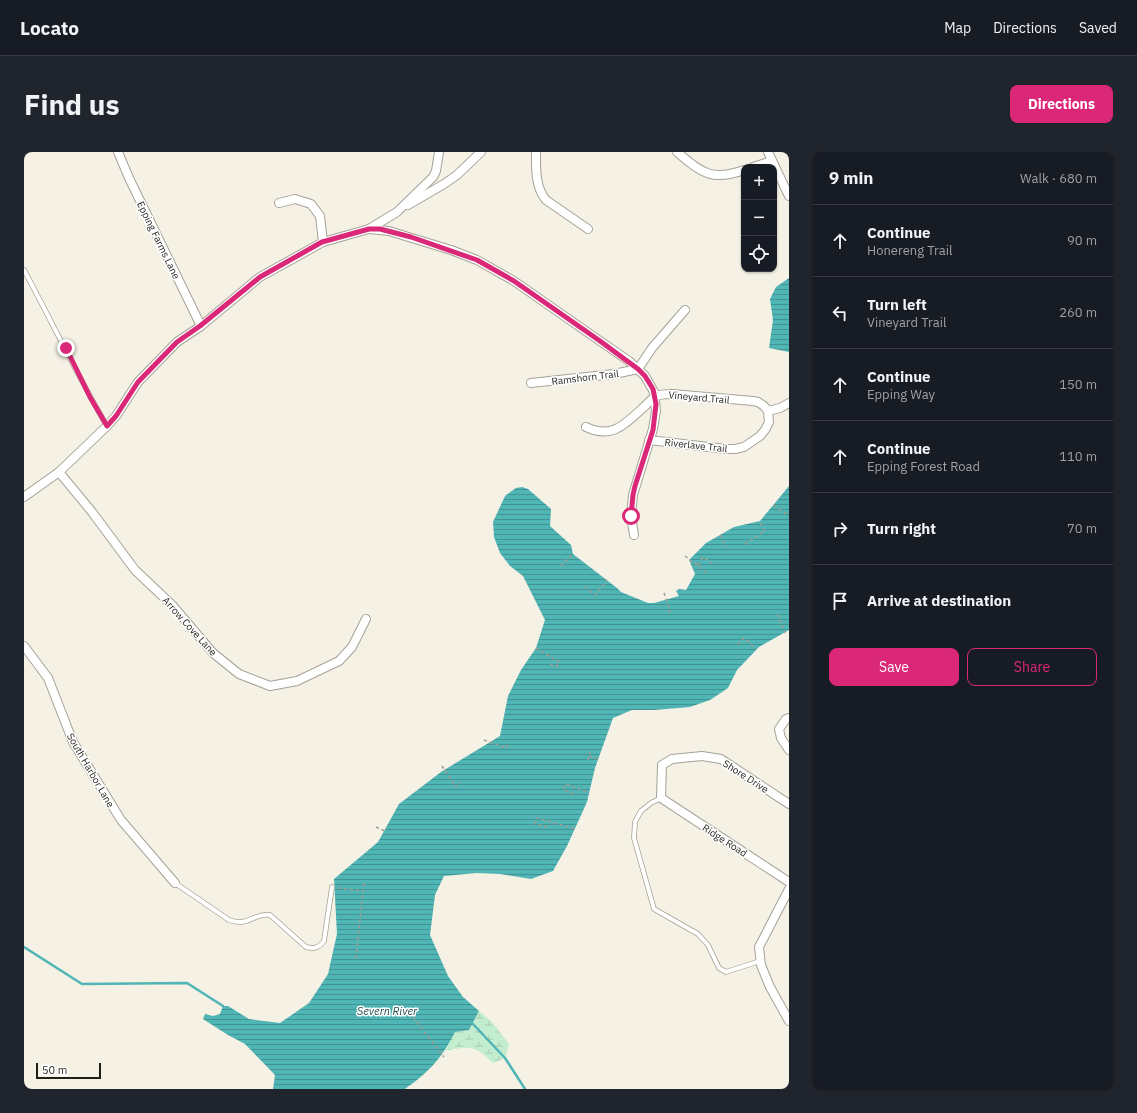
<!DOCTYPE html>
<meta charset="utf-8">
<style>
body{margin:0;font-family:"IBM Plex Sans",sans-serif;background:#20242c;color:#f1f3f6}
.controls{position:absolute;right:12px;top:12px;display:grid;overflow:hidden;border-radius:8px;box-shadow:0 1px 3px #0004}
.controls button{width:36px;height:36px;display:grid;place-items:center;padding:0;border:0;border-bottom:1px solid #363941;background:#171b24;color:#f1f3f6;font:20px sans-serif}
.scale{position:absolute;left:12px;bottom:10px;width:65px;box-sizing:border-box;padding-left:4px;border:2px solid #1f1e19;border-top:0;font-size:11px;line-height:14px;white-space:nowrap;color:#1f1e19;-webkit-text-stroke:3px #fff;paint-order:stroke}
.stop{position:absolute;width:12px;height:12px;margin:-9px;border:3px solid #db2777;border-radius:50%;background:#fff}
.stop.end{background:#db2777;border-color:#fff;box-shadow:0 1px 4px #0008}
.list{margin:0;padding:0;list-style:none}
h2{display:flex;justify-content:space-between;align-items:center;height:52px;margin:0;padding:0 16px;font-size:17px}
h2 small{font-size:13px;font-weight:400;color:#9ea1a6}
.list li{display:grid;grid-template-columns:26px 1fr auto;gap:12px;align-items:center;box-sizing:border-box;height:72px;padding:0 16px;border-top:1px solid #363941}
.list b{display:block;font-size:15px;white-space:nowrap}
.list p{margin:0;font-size:13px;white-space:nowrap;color:#9ea1a6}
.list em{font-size:13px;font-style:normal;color:#9ea1a6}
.actions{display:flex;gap:8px;padding:12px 16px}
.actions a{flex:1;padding:9px 0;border:1px solid #db2777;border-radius:8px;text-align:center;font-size:14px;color:#db2777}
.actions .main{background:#db2777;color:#fff}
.icon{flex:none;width:22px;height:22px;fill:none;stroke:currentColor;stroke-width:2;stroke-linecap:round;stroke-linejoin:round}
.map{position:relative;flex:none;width:765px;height:937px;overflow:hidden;border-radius:8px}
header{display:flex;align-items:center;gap:24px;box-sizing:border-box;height:56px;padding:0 20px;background:#171b24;border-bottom:1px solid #363941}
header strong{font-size:19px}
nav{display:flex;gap:22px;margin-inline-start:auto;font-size:14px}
.intro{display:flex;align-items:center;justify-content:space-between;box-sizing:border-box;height:96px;padding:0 24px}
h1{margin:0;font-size:28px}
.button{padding:10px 18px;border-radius:8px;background:#db2777;color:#fff;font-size:14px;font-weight:700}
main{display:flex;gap:24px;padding:0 24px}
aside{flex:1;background:#171b24;border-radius:8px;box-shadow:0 1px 3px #0004}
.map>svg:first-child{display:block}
.wetland{fill:url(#wetland-marsh)}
.water{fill:url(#water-rules)}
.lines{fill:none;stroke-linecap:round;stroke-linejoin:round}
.stream{stroke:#50b5b5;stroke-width:2.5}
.service-casing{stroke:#a5a296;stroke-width:5.5}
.minor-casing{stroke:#a5a296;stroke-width:10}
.path{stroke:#a09d94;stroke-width:1.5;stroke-dasharray:3 3;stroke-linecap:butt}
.service{stroke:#fff;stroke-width:4}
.minor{stroke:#fff;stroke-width:8}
.route{stroke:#db2777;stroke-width:5}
.labels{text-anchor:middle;stroke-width:3;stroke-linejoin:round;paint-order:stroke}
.street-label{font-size:10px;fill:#1f1e19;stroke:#fff}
.water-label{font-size:11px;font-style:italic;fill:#1e4b4b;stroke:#fff}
</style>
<header>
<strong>Locato</strong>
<nav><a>Map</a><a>Directions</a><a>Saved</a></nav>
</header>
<div class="intro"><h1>Find us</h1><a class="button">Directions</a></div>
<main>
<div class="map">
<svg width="765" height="937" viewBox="0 0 765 937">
<defs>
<pattern id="wetland-marsh" width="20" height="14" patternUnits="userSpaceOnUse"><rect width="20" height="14" fill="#c3edcf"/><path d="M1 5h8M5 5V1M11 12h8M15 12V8" fill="none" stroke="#a7cbb1"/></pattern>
<pattern id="water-rules" width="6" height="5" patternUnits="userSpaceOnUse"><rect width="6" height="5" fill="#50b5b5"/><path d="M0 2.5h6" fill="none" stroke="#429392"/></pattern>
</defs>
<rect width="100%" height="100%" fill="#f5f1e5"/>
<path class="wetland" d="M455,859l13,11 17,22 -4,14 -12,5c-19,-18 -22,-17 -48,-12l10,-19 14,-2z"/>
<g class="water">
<path d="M765,126v74l-20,-4 4,-28 -3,-21 6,-12z"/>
<path d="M765,334v144l-30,17 -22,23 -9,18 -18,12 -20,7 -36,3h-22l-19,8 -18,50 -8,34 -20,44 -14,25 -22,8 -31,-5 -23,-1 -33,3 -9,19 -5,40 18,41 15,21 16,14 -10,19 -14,2c-13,26 -26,40 -50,57h-132l2,-14 -30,-31 -17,-9 -25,-16 2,-5 8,2 7,-2 3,-8h5l21,13 31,4 29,-20 19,-29 9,-40 -3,-55 44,-37 21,-38 42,-32 59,-36 8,-40 13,-26 15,-22 9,-28 -22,-44 -13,-10 -10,-13 -6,-16 -1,-15 12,-26 11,-8 6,-1 6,2 23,20 -1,17 21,19 2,9 44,34 4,4 27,11h6l25,-7 -3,-5 3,-2 7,1 9,-16 -6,-14 17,-17 28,-16 26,-6z"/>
</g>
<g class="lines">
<g class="stream">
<path d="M0,795l58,37 105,-1 36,23"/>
<path d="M448,871l33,35 20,31"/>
</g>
<defs>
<g id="service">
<path d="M0,118c28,52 53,105 83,156"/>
<path d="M637,646l-10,5 -10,8 -6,11 -1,16 20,71 44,25 10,11 11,23 7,4 34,-11"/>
<path d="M151,731l54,37c20,7 24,-7 41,-5l36,32c8,2 13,1 18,-6l8,-54"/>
</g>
<g id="minor">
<path d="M94,0l11,26 72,148"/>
<path d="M512,0c0,16 -1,35 10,48l42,29"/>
<path d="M653,0c24,20 34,30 67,18"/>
<path d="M744,0l21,44"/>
<path d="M729,15l19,-6"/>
<path d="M255,51l16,-4 16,5 9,12 3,26"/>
<path d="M384,53l36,-21 13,-9 24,-23"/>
<path d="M346,77l19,2 62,19 26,10 37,21 86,60 29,20 16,15 9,16 2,19 -3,18 -20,66 -2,21 3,19"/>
<path d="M614,217l14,-21 33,-38"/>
<path d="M507,231l83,-9 24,-5"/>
<path d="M744,259l12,-3 9,-5"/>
<path d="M562,275c27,13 40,-4 59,-21 3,-3 7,-8 12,-10 4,-2 10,-2 15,-2l81,7 5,1 6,4 4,5 1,11 -4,8 -5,6 -16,11 -9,2h-9l-77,-9"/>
<path d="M35,320l33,40 43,58 38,36 40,47 26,21 31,12 27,-5 42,-20 13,-14 14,-28"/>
<path d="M0,345l35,-25 48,-46 9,-10 22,-34 39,-40 24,-16 59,-49 63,-35 46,-13 28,-17 36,-35 3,-6 3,-19"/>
<path d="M0,494l24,32 25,64 48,78 54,63"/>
<path d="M765,566l-3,1 -7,10 2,9 8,12"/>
<path d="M765,652l-68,-45 -19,-3 -30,3 -10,6 -1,33 128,84"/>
<path d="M765,737l-30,58 2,18 9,22 19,34"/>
</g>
</defs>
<use href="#service" class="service-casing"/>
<use href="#minor" class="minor-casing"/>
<g class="path">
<path d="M750,353l15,11"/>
<path d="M696,383l6,12"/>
<path d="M721,392l20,-13 -6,-10"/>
<path d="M661,404l21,16"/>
<path d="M674,413l5,-8 10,7"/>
<path d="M537,414l12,-12"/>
<path d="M561,435l10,8 12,-15"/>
<path d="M640,441l6,18 -3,1"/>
<path d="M754,462l7,19"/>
<path d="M714,492l6,-6 12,11"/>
<path d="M512,496l23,14 -3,5 -8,-4"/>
<path d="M460,588l22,8 2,-5"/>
<path d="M565,604l9,3"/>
<path d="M564,608l2,-8"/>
<path d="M418,614l14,21 5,-4"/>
<path d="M549,642l-10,-4 3,-6 23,9"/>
<path d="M352,675l11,5"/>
<path d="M523,675l-12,-3 2,-6 38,11"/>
<path d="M314,736l25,3"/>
<path d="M332,806l8,-76"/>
<path d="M382,856l38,49"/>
</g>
<use href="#service" class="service"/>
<use href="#minor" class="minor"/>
</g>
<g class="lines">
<path class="route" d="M42,196l24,49 17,29 9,-10 22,-34 39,-40 23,-16 60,-49 62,-35 47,-13h11l31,8 66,23 37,21 86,60 38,28 7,7 8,13 3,15 -3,26 -18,56 -2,9 -2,21"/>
</g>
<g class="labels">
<g class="street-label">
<text transform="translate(135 88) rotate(64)" y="4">Epping Farms Lane</text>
<text transform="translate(561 225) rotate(-7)" y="4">Ramshorn Trail</text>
<text transform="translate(675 245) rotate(5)" y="4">Vineyard Trail</text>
<text transform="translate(672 293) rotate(6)" y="4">Riverlave Trail</text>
<text transform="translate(166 474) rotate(48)" y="4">Arrow Cove Lane</text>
<text transform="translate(67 618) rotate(60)" y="4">South Harbor Lane</text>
<text transform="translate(722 624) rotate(33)" y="4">Shore Drive</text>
<text transform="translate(701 688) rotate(33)" y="4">Ridge Road</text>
</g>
<g class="water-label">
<text x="363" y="863">Severn River</text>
</g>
</g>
</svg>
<div class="controls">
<button>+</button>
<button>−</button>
<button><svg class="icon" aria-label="locate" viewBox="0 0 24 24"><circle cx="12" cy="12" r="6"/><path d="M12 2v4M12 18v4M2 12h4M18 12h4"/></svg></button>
</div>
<div class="scale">50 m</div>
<div class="stop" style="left:607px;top:364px"></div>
<div class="stop end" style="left:42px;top:196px"></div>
</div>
<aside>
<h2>9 min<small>Walk · 680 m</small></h2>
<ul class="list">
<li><svg class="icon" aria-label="ahead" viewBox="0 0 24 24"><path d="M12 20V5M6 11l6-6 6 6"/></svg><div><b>Continue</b><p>Honereng Trail</p></div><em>90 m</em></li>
<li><svg class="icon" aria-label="left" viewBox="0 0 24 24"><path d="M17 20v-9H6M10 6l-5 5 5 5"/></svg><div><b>Turn left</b><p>Vineyard Trail</p></div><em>260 m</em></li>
<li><svg class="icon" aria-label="ahead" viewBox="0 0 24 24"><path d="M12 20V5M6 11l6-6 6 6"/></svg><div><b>Continue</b><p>Epping Way</p></div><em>150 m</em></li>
<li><svg class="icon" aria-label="ahead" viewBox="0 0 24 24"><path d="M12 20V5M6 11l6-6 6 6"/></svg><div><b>Continue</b><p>Epping Forest Road</p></div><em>110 m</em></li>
<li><svg class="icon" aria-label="right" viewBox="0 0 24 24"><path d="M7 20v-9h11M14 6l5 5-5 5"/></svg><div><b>Turn right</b></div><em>70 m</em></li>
<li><svg class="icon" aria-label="arrive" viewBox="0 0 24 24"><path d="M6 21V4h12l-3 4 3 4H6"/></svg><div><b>Arrive at destination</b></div></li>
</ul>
<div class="actions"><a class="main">Save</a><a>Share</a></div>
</aside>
</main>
